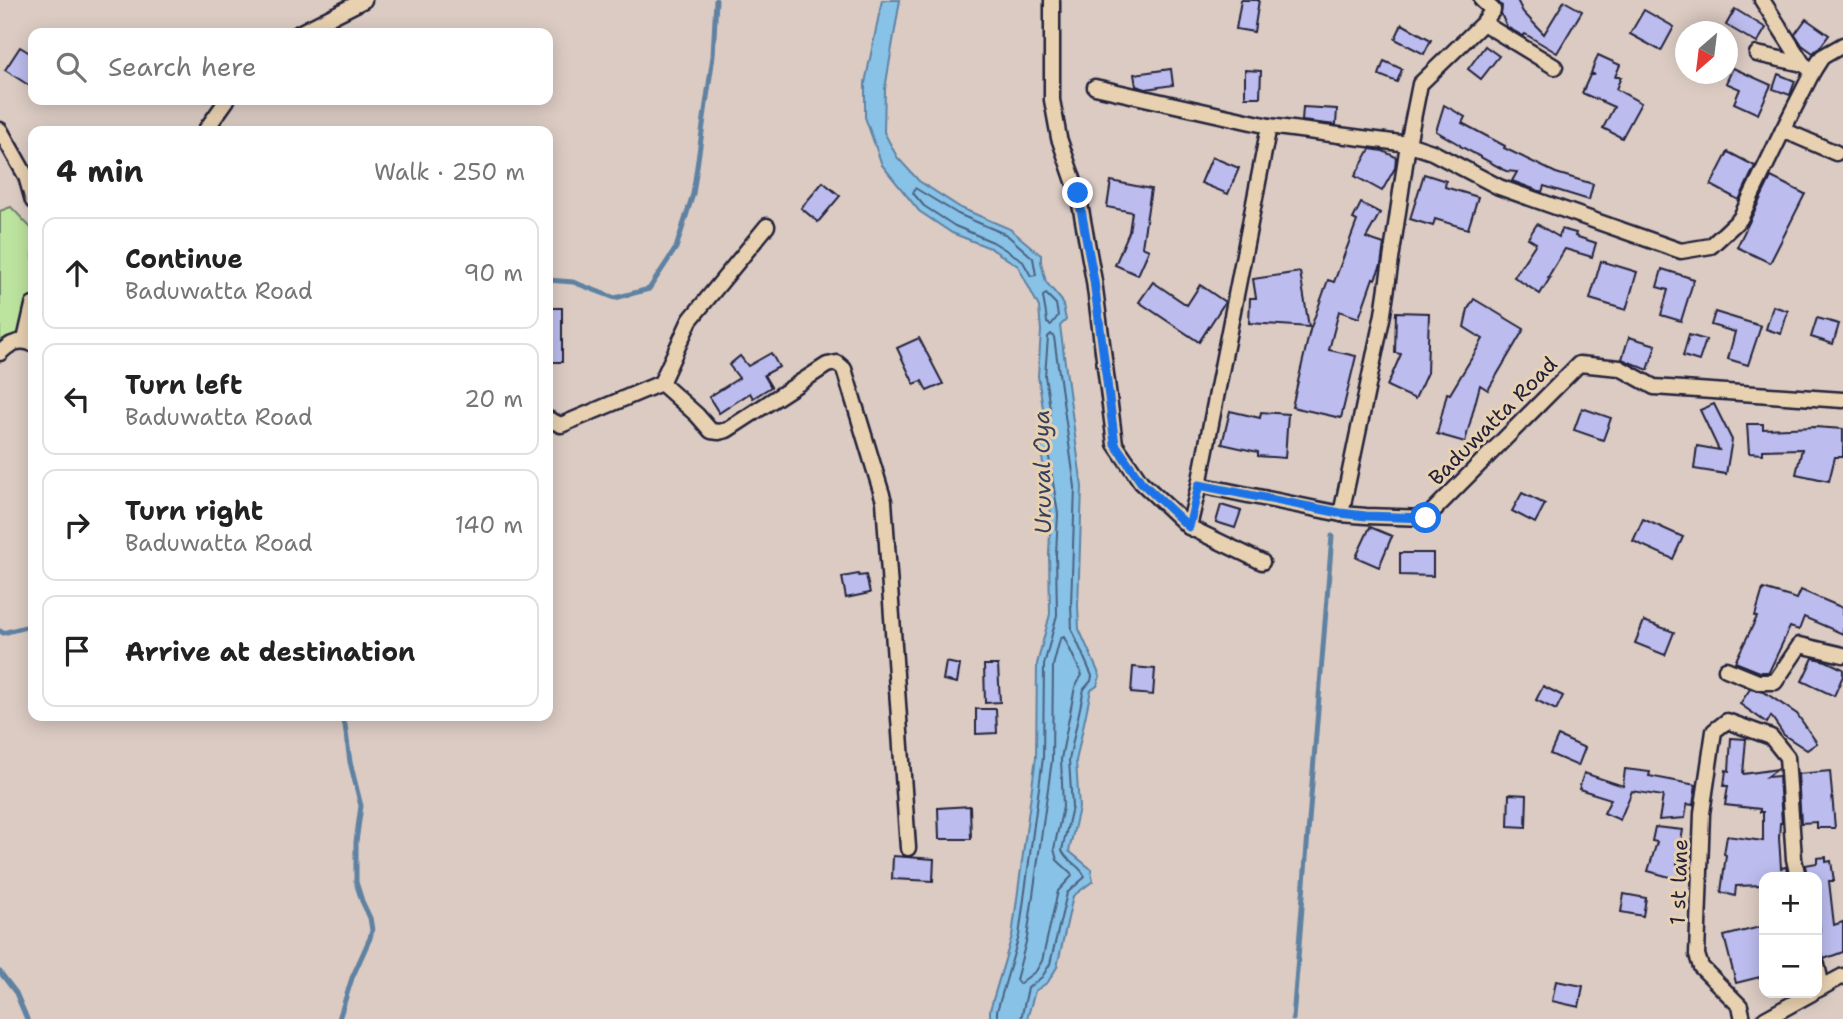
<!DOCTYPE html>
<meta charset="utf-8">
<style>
body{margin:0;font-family:"Shantell Sans",sans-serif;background:#f6f6f6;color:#222}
.controls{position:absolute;right:21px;bottom:21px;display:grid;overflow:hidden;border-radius:14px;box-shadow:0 4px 18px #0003}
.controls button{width:63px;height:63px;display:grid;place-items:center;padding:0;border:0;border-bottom:2px solid #e0e0e0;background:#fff;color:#222;font:35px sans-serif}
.compass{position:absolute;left:1675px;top:21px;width:63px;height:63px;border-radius:50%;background:#fff;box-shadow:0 4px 18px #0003;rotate:208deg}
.stop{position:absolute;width:21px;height:21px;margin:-16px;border:5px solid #1a73e8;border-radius:50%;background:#fff}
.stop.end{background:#1a73e8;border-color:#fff;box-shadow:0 2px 7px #0008}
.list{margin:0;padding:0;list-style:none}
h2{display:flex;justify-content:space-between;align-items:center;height:91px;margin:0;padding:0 28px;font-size:30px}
h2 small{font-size:23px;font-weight:400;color:#767676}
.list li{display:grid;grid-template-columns:46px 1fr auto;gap:21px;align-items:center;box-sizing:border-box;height:112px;margin:0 14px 14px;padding:0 14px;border:2px solid #e0e0e0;border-radius:14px}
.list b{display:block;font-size:26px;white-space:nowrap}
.list p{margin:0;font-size:23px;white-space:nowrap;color:#767676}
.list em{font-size:23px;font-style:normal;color:#767676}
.icon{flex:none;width:38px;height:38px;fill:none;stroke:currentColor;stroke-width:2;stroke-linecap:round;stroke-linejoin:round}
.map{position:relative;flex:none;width:1843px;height:1019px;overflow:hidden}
.search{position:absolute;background:#fff;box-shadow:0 4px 18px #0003;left:28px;top:28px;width:525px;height:77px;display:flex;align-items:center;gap:18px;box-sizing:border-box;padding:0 24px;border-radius:14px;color:#767676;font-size:26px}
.panel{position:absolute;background:#fff;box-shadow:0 4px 18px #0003;left:28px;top:126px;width:525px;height:595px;border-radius:14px}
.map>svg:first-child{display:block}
.green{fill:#bde49f;stroke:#70836d;stroke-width:2}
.water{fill:#88c2e7;stroke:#5f82a2;stroke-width:2}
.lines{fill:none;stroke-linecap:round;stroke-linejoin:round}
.shore{stroke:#4b6280;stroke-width:2}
.stream{stroke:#5f82a2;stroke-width:5}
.building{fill:#bcbcee;stroke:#22223b;stroke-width:2}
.street-casing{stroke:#22223b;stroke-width:19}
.street{stroke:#e8d1b1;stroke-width:14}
.route{stroke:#1a73e8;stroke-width:9}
.labels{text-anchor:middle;stroke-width:6;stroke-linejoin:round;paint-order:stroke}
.street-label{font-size:21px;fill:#22223b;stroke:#e8d1b1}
.water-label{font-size:23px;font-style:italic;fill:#36425d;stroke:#e8d1b1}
</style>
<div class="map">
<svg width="1843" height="1019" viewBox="0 0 1843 1019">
<rect width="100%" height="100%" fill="#dbcbc3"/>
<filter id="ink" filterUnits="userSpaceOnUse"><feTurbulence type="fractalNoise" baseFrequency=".0143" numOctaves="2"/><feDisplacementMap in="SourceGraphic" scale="14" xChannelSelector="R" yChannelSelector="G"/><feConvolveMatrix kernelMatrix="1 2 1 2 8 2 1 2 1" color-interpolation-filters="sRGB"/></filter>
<g filter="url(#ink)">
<path class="green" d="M11,207l22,23v75l-8,35 -25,5v-134z"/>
<path class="water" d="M882,0h18l-15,89 -1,43 13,25 22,24 42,27 49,21 31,26v7l5,20 16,19 4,19 -6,6 22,161 -4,119 1,23 21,47 -3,10 -6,4 -15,71 3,47 -10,43 22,18 2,12 -20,15 -16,71 -9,15 -13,9 -8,28h-37v-9l22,-74 24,-179 1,-93 13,-50 -1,-61 2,-39 -10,-63 2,-43 -5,-32 3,-45 -2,-24 -21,-41 -28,-18 -38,-15 -33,-22 -37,-46 -17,-48v-34z"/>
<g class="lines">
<g class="shore">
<path d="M915,188l43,26 49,21 26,23 3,17 -5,1 -9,-16 -29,-18 -38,-16 -31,-20 -11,-13z"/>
<path d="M1046,294l10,10 2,12 -7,9 -4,-2c0,-6 -4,-24 -4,-27z"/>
<path d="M1064,637l18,38 -7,12 -14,72 2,48 -9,42 3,11 14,13 1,3 -14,15 -16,70 -6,10 -17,13 -3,-4 11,-42 25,-178 1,-94 7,-27z"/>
<path d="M997,1019v-8l22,-75 24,-178 1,-93 13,-50 -1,-61 2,-40 -10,-63 2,-43 -5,-32 3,-39 3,-3 3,3 21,150 -4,118 1,25 20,46 -1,5 -7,8 -15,71 3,47 -10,43c4,12 19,15 23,27l-18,16 -17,71 -8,13 -14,11 -7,31"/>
</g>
<g class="stream">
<path d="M548,280l25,2 42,16 34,-9 27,-41 17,-54 20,-138 3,-56"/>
<path d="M0,631l3,2 30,-8"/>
<path d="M0,972l16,21 11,26"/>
<path d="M339,1019l13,-41 18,-40 2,-8 -2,-12 -8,-17 -6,-19v-40l5,-36 -11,-44 -5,-37 -5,-9"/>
<path d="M1293,1019l39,-483"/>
</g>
</g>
<g class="building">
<path d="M1241,0h18l-5,32 -18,-3z"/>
<path d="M1496,0h21l6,12 21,22 20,-33 18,10 -25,42 -32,-19 -2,2 -16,-9 -6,-13 1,-8z"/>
<path d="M1735,9l31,19 -9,15 -31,-18z"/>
<path d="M1644,10l30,17 -13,24 -31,-17z"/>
<path d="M1806,19l23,16 -9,12 -7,6 -11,-8 -7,-11z"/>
<path d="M1402,24l29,16 -7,14 -29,-15z"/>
<path d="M1485,46l14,10 -18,23 -13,-10z"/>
<path d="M20,47l13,8v33l-28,-18z"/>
<path d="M1598,55l22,10 -5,12h6l-5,12 25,14 -19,35 -19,-10 11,-21 -32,-14 8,-18h5l-4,-2z"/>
<path d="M1384,61l18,8 -5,13 -18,-7z"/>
<path d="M1733,68l38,17 -13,29 -24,-11 6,-14 -14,-6z"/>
<path d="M1171,69l2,16 -27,4 -10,-3 -2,-12z"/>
<path d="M1245,70l16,1 -1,26h-15z"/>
<path d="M1778,74l17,7 -5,14 -17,-6z"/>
<path d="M1444,105l21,12 -3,6 43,23 -1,2 52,25 37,11 -4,16 -45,-14 -2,6 -30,-11 5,-9 -11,-1 -46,-25v-1l-24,-14z"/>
<path d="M1303,107l34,2 -1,16 -34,-4z"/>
<path d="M1370,149l13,2 13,6 -1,11 -13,23 -27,-15z"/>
<path d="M1728,152l27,14 -16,34 -28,-15z"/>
<path d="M1212,157l27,11 -11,26 -27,-11z"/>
<path d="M1424,174l22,7 -1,6 33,10 -10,32 -33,-10 -2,7 -23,-7z"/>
<path d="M1771,177l34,17 -35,69 -33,-16z"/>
<path d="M1111,181l40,8 -9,58 7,3 -11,25 -23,-10 14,-33 3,-20 -25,-5z"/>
<path d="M823,182l17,14 -22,26 -17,-14z"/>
<path d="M1361,203l19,10 -14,25 18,6 -3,21 -6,14 -2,-1 -14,40 -20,-7 -10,39 27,6 -15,62 -49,-11 18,-77 18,-50 6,2 23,-61 -4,-2z"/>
<path d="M1537,224l22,13 2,-8 15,4 -1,3 21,7 -4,14 -27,-8 -17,28 2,1 -10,16 -26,-17 22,-34 -8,-5z"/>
<path d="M1601,261l36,11 -11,38 -36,-11z"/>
<path d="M1662,269l32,10 -13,42 -20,-6 7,-25 -11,-3z"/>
<path d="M1300,272l9,55 -60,-4 1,-25h6l-3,-19z"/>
<path d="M1153,282l34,23 13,-20 25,17 -26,40 -60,-40z"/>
<path d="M1474,299l50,30 -36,61 -8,-5 -15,57 -28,-8 10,-41 3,1 33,-55 -19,-12 4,-18z"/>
<path d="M1773,306l15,5 -7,23 -15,-5z"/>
<rect x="548" y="308" width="14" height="54"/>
<path d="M1396,312l33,1 -2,60 -12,26 -28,-13 14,-32 -6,-1z"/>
<path d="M1715,312l46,14 -13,39 -20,-6 7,-27 -24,-7z"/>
<path d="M1817,318l22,6 -6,20 -22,-7z"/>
<path d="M1689,335l17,5 -7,21 -16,-5z"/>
<path d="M1629,337l27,8 -8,25 -26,-11z"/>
<path d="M919,338l24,46 -16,7 -5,-10 -8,3 -17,-36z"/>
<path d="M771,353l8,14 -15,8 7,12 -18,11 -3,-5 -31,20 -10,-16 30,-19 -10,-13 11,-9 8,10z"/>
<path d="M1714,404l18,36 -6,34 -32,-5 3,-23 22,4 -19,-40z"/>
<path d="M1582,408l29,10 -8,22 -29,-10z"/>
<path d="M1230,411l30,7 1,-6 27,2 -3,44 -27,-2v-4l-36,-8z"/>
<path d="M1747,424h16v5l52,-2 28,2v28h-8l-6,24 -33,-7 6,-25 -39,1v4l-14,-1z"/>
<path d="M1522,493l23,11 -10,19 -23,-12z"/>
<path d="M1221,505l20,6 -6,17 -19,-6z"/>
<path d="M1643,519l40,18 -10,22 -40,-18z"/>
<path d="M1370,527l22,9 -13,31 -23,-10z"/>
<path d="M1400,553h33v23l-33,-1z"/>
<path d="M858,574l1,2 7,-1 4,18 -24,5 -4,-21z"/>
<path d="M1763,589l34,10 4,-9 42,18v26l-39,-17 -5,13 -9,-3 -21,45h-9l-25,-10 22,-45 -2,-1z"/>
<path d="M1644,621l30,11 -9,23 -30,-12z"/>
<path d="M1813,658l13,3 17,8v7l-9,20 -32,-15z"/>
<path d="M946,662l14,3 -3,18 -14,-3z"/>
<path d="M984,665h14l2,37 -15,1z"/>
<path d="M1133,667l22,2 -2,26 -22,-2z"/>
<path d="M1543,686l20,10 -7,14 -20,-10z"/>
<path d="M1750,689l14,3 33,22 20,29 -10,7 -23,-15 -13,-19 -4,7 -27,-19z"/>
<path d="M976,709h20l1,24 -21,1z"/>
<path d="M1558,736l27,12 -7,18 -28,-12z"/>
<path d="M1731,738l15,1 -3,35 35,-5 -11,8 12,-1 3,47h-2l-1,15 2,30 5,-1 2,10h-24v8l-28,1 -1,10 -14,-4 5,-37 -2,-1 3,-18 36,5v-29h-3v-3l-35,-4 3,-19h-4l2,-16 3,1z"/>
<path d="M1625,769l25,3 -1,4 47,9 -3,20 -6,-1 -2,14 -26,2 4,-24 -31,-5 -12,29 -16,-7 7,-14 -32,-10 5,-16 39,13z"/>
<path d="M1830,771l5,57h-18v-6l-16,1 -3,-49z"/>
<path d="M1509,794l18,1 -1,32 -18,-1z"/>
<path d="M970,806l1,33h-32l-1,-31z"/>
<path d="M1655,827l28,3 -6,34 4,1 -4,14 -29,-8 9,-29 -5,-1z"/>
<path d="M893,856l41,3 -1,22 -41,-2z"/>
<path d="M1826,857v5l5,-1 3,20h-5l5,44 9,-3v30l-19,7 -7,-20v-7l3,-1 -3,-28v-26h-10l-2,-12 12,-2v-5z"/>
<path d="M1624,894l22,4 -3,18 -22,-4z"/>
<path d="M1764,926v50l-28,7 -12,-47z"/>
<path d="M1556,981l27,5 -4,21 -27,-6z"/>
</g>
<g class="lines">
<defs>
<g id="street">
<path d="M1052,0v100l7,38 19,55 16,88 21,163 26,38 48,45 73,35"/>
<path d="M1483,23l72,44"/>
<path d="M299,33l65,-33"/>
<path d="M1757,54l46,10"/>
<path d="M1813,71l9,-14 21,-12"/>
<path d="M1095,87l174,39 -70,359"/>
<path d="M1269,126l139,18 24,8 67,35 182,64 30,-5 29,-27 43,-89 30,-59 -10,-7 -41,-64"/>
<path d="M0,130l26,46 7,25"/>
<path d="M1783,130l53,23"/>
<path d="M205,131l22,-31"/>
<path d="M25,340l8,-35"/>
<path d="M0,353c10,-10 20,-15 33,-9"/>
<path d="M661,383l36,32 14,16 8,1 8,-2 100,-65 10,-2 7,6 40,132 24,347"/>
<path d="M548,419l13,6 100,-42 29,-63 77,-94"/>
<path d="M1341,514l42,-200 25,-170 12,-60 63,-61 10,-13 -11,-10"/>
<path d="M1189,527l10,-42 142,29 25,2 60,2 153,-154 41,4 34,19 189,13"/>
<path d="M1726,669l32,13h17l25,-37 43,10"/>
<path d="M1817,965l5,22"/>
<path d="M1817,990l26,-14"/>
<path d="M1743,1019l-3,-13 -39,-39 -4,-12 5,-142 12,-82 13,-10 44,16 16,20 7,102 4,18"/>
<path d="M1765,1019l47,-26"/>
</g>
</defs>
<use href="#street" class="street-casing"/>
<use href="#street" class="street"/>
</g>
</g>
<g class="lines" filter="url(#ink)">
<path class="route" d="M1078,193l16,88 21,163 26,38 48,45 10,-42 141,28 26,3 60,2"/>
</g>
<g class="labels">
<g class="street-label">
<text transform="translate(1493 421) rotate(-45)" y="7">Baduwatta Road</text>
<text transform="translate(1679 882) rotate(-88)" y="7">1 st lane</text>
</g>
<g class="water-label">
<text transform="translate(1042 472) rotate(-91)" y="8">Uruval Oya</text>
</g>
</g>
</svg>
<div class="controls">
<button>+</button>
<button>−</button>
</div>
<svg class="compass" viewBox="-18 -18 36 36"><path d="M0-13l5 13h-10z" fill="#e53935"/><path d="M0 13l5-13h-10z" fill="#767676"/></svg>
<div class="stop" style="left:1426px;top:518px"></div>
<div class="stop end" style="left:1078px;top:193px"></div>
<div class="search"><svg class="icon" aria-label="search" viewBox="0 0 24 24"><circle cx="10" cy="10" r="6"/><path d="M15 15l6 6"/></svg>Search here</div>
<section class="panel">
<h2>4 min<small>Walk · 250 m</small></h2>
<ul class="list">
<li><svg class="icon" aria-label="ahead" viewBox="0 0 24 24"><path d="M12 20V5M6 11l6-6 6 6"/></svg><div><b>Continue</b><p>Baduwatta Road</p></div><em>90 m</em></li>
<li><svg class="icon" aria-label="left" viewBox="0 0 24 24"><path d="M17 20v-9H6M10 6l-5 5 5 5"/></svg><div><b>Turn left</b><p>Baduwatta Road</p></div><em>20 m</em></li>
<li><svg class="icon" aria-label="right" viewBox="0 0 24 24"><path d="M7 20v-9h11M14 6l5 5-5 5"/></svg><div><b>Turn right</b><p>Baduwatta Road</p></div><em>140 m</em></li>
<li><svg class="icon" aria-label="arrive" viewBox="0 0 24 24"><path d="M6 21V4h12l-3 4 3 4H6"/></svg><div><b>Arrive at destination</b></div></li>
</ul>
</section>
</div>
